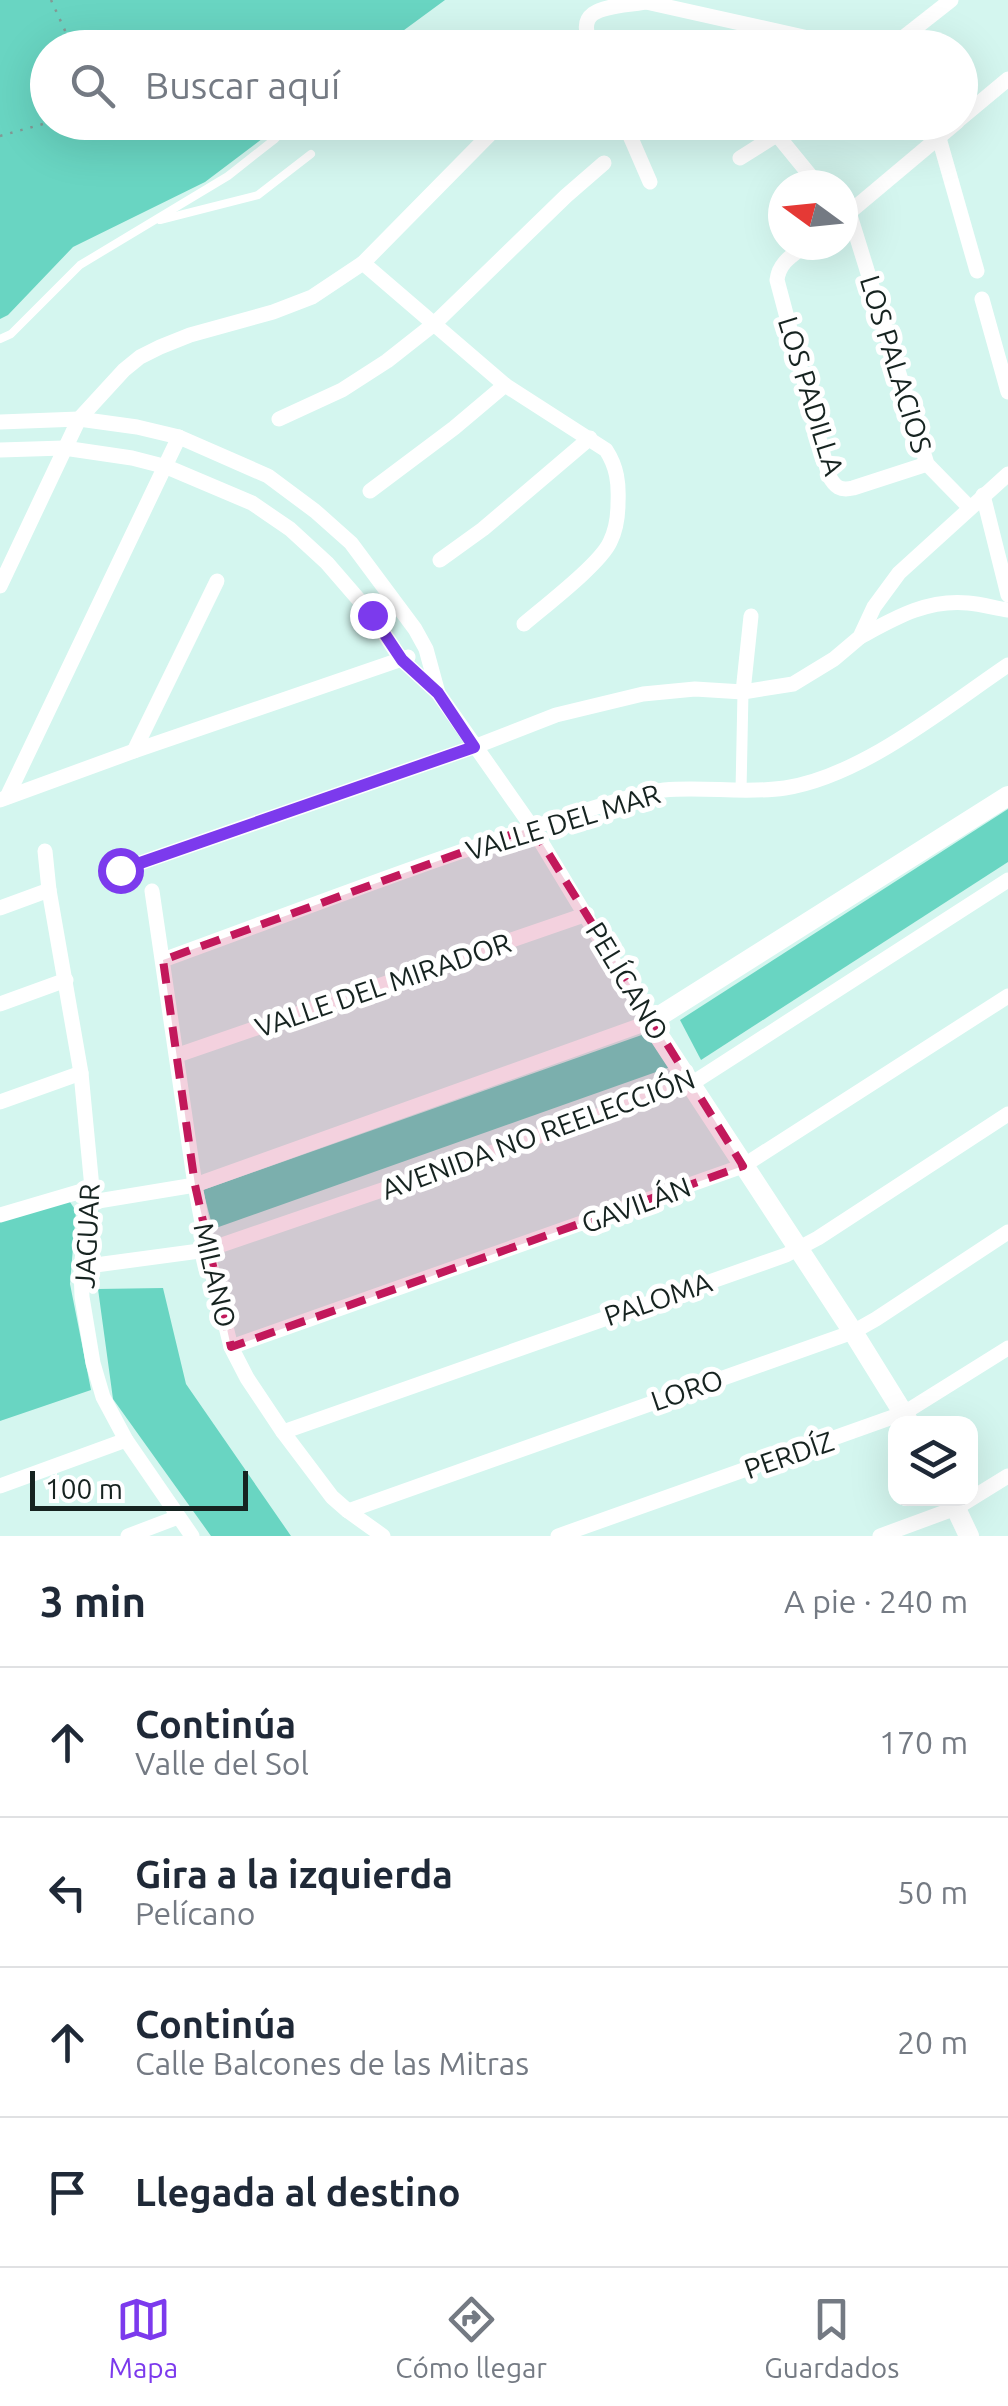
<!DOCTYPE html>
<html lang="es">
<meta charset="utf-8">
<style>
body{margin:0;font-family:Ubuntu,sans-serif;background:#f2f2f3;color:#1f2937}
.controls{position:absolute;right:30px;bottom:30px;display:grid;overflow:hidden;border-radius:20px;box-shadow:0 10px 40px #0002}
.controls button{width:90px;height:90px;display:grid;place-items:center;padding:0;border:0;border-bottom:2px solid #e0e1e3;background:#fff;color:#1f2937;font:50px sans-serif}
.compass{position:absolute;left:768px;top:170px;width:90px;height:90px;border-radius:50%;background:#fff;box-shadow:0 10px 40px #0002;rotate:285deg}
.scale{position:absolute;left:30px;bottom:25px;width:218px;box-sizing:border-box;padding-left:10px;border:5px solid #162320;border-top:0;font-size:28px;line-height:35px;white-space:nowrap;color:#162320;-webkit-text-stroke:8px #fff;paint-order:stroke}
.stop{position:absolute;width:30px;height:30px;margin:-22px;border:8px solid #7c3aed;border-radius:50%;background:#fff}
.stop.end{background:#7c3aed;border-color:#fff;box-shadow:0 2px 10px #0008}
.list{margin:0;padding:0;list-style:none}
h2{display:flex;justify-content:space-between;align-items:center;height:130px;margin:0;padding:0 40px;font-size:42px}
h2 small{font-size:32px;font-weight:400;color:#747a83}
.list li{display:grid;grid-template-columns:65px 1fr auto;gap:30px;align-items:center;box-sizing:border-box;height:150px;padding:0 40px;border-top:2px solid #e0e1e3}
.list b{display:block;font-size:38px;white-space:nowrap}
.list p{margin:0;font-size:32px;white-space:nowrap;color:#747a83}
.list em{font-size:32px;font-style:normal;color:#747a83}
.icon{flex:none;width:55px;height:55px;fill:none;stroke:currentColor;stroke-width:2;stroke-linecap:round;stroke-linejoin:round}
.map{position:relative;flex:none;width:1008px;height:1536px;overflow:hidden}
.search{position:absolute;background:#fff;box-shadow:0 10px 40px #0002;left:30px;right:30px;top:30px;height:110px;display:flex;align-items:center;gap:25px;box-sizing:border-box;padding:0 35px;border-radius:55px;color:#747a83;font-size:38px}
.sheet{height:730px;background:#fff}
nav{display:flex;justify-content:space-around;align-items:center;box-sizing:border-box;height:140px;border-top:2px solid #e0e1e3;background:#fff;font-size:28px;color:#747a83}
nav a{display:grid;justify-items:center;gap:5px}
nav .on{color:#7c3aed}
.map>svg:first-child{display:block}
.green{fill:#69d5c2}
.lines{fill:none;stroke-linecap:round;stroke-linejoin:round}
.path{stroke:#829a95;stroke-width:2.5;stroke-dasharray:2.5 8;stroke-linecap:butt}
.service{stroke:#fff;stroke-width:8}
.pedestrian{stroke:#fff;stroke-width:11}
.minor{stroke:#fff;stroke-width:15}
.tertiary{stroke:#fff;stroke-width:20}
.route{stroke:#7c3aed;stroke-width:12}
.marked{fill:#c2185b;fill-opacity:0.2;stroke:#c2185b;stroke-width:8;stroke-dasharray:20 12;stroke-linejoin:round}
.labels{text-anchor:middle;stroke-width:10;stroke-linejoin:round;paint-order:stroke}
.street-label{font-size:28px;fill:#162320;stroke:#fff}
</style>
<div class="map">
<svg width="1008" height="1536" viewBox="0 0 1008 1536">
<rect width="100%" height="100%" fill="#d4f6ef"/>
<g class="green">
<path d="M0,0h445l-64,47 -333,1v74l235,1 -78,59 -132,65 -65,68 -8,4z"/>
<path d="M1008,809v53l-307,198 -21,-40z"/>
<path d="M653,1031l20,35 -460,163 -10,-39z"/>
<path d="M66,1196l10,15 -6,73 21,106 -91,31v-202z"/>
<path d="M163,1288l23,96 105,152h-80l-98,-137 -15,-110z"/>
</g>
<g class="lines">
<g class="path">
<path d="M51,0l22,48"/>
<path d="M0,136l50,-14"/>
</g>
<g class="service">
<path d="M160,220l98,-25 53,-41"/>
<path d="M0,339l11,-5 69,-69 148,-89 47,-37 17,-17"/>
</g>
<path class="pedestrian" d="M741,791l2,-99"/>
<g class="minor">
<path d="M646,2l207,46"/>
<path d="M593,48c-26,-48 30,-39 62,-48"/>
<path d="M890,48l61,-48"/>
<path d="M960,119l48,-40"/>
<path d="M624,122l26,60"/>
<path d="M758,122l20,14 40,49"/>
<path d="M939,138l38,133"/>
<path d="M740,158l57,-36"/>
<path d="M843,208l6,4 78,252 43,44"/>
<path d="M845,216l112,-94"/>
<path d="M806,245c-13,10 -27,17 -29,35l52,196c6,11 11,15 24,12l74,-24"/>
<path d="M363,263l142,122 101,65c11,17 13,33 12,53 0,13 -2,27 -8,39 -10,22 -65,64 -86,82"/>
<path d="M982,299l26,93"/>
<path d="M279,419l63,-29 45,-29 47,-37 132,-128 38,-33"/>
<path d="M0,422l79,-3 58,8 42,10 89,39 47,35 36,32 64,86 11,20 12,44"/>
<path d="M0,450l64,-2 68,10 35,9 85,36 38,26 37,34 45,52 29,44 37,34 94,134 118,195 -455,163 -103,17"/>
<path d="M370,491l84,-63 51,-43"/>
<path d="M983,495l25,100"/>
<path d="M440,560l43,-31 107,-91"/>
<path d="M0,586l79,-167 45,-49 16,-13 20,-10 30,-12 83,-23 39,-15 51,-34 139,-141"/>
<path d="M860,637c35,-19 67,-38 108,-34 13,1 27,5 40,7"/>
<path d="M743,692l8,-76"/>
<path d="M134,751l83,-170"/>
<path d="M7,797l172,-360"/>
<path d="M0,800l134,-49 274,-94"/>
<path d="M45,851l4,39 32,183 11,115 -11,79 1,30 11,66 10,34 23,43 66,96"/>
<path d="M120,870l354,-123 82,-32 87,-21 52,-5 48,3 50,-8 41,-25 26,-22 14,-30 25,-34 109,-99"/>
<path d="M152,891l43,294 12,65 24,97 16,31 36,54 49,65 16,14 35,25"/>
<path d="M0,908l49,-18"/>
<path d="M163,960c151,-55 302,-114 457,-160 14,-4 28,-8 44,-10 40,-4 80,4 121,-2 77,-12 158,-79 223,-123"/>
<path d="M0,1004l66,-24"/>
<path d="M178,1055l409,-141"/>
<path d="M0,1102l81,-29"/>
<path d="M0,1215l92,-27"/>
<path d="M81,1267l126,-17 484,-166 317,-204"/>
<path d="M231,1347l512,-181 265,-170"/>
<path d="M283,1432l503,-177 32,-17 190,-124"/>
<path d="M0,1486l126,-46"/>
<path d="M348,1511l505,-179 23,-13 132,-87"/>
<path d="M128,1536l50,-19"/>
<path d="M558,1536l346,-123 104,-65"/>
<path d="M880,1536l76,-28 52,-32"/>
</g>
<g class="tertiary">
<path d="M910,1424l-57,-92 -203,-310 358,-226"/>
<path d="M951,1498l18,38"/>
</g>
</g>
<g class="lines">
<path class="route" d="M120,870l354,-123 -36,-54 -36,-33 -30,-45"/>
</g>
<path class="marked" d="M532,827l211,339 -512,181 -36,-162 -32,-225z"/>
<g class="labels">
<g class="street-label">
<text transform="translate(896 364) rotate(73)" y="10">LOS PALACIOS</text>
<text transform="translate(811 396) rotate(73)" y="10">LOS PADILLA</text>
<text transform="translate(563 822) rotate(-17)" y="10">VALLE DEL MAR</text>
<text transform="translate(627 981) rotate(59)" y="10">PELÍCANO</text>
<text transform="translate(383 985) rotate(-19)" y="10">VALLE DEL MIRADOR</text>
<text transform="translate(538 1134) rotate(-20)" y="10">AVENIDA NO REELECCIÓN</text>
<text transform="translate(636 1205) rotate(-20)" y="10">GAVILÁN</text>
<text transform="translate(87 1236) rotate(-87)" y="10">JAGUAR</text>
<text transform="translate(215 1275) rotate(77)" y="10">MILANO</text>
<text transform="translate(658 1299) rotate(-19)" y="10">PALOMA</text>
<text transform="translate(687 1390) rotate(-19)" y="10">LORO</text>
<text transform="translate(789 1455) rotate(-19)" y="10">PERDÍZ</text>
</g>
</g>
</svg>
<div class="controls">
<button><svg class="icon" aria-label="layers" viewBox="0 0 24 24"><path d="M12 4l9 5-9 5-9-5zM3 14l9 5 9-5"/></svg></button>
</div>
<svg class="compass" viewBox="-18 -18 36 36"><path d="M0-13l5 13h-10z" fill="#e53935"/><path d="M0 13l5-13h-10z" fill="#747a83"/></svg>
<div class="scale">100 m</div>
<div class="stop" style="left:120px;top:870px"></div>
<div class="stop end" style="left:372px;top:615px"></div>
<div class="search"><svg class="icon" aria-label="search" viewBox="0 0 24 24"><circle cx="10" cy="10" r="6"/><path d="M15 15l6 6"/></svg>Buscar aquí</div>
</div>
<section class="sheet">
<h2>3 min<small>A pie · 240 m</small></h2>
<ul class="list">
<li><svg class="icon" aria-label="ahead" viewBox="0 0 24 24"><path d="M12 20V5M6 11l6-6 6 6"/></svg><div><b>Continúa</b><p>Valle del Sol</p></div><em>170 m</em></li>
<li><svg class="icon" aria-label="left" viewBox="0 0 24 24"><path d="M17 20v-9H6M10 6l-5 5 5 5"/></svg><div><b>Gira a la izquierda</b><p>Pelícano</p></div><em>50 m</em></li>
<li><svg class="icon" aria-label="ahead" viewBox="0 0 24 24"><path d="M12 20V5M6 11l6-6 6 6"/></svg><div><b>Continúa</b><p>Calle Balcones de las Mitras</p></div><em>20 m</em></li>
<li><svg class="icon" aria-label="arrive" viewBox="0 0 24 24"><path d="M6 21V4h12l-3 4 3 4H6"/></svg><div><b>Llegada al destino</b></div></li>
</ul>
</section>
<nav>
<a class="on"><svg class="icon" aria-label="map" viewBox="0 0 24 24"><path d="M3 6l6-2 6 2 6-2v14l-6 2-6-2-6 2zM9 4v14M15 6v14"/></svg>Mapa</a>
<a><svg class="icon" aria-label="directions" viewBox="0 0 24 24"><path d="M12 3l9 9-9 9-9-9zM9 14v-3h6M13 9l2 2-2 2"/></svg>Cómo llegar</a>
<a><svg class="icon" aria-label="saved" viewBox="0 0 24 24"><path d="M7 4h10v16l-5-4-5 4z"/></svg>Guardados</a>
</nav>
